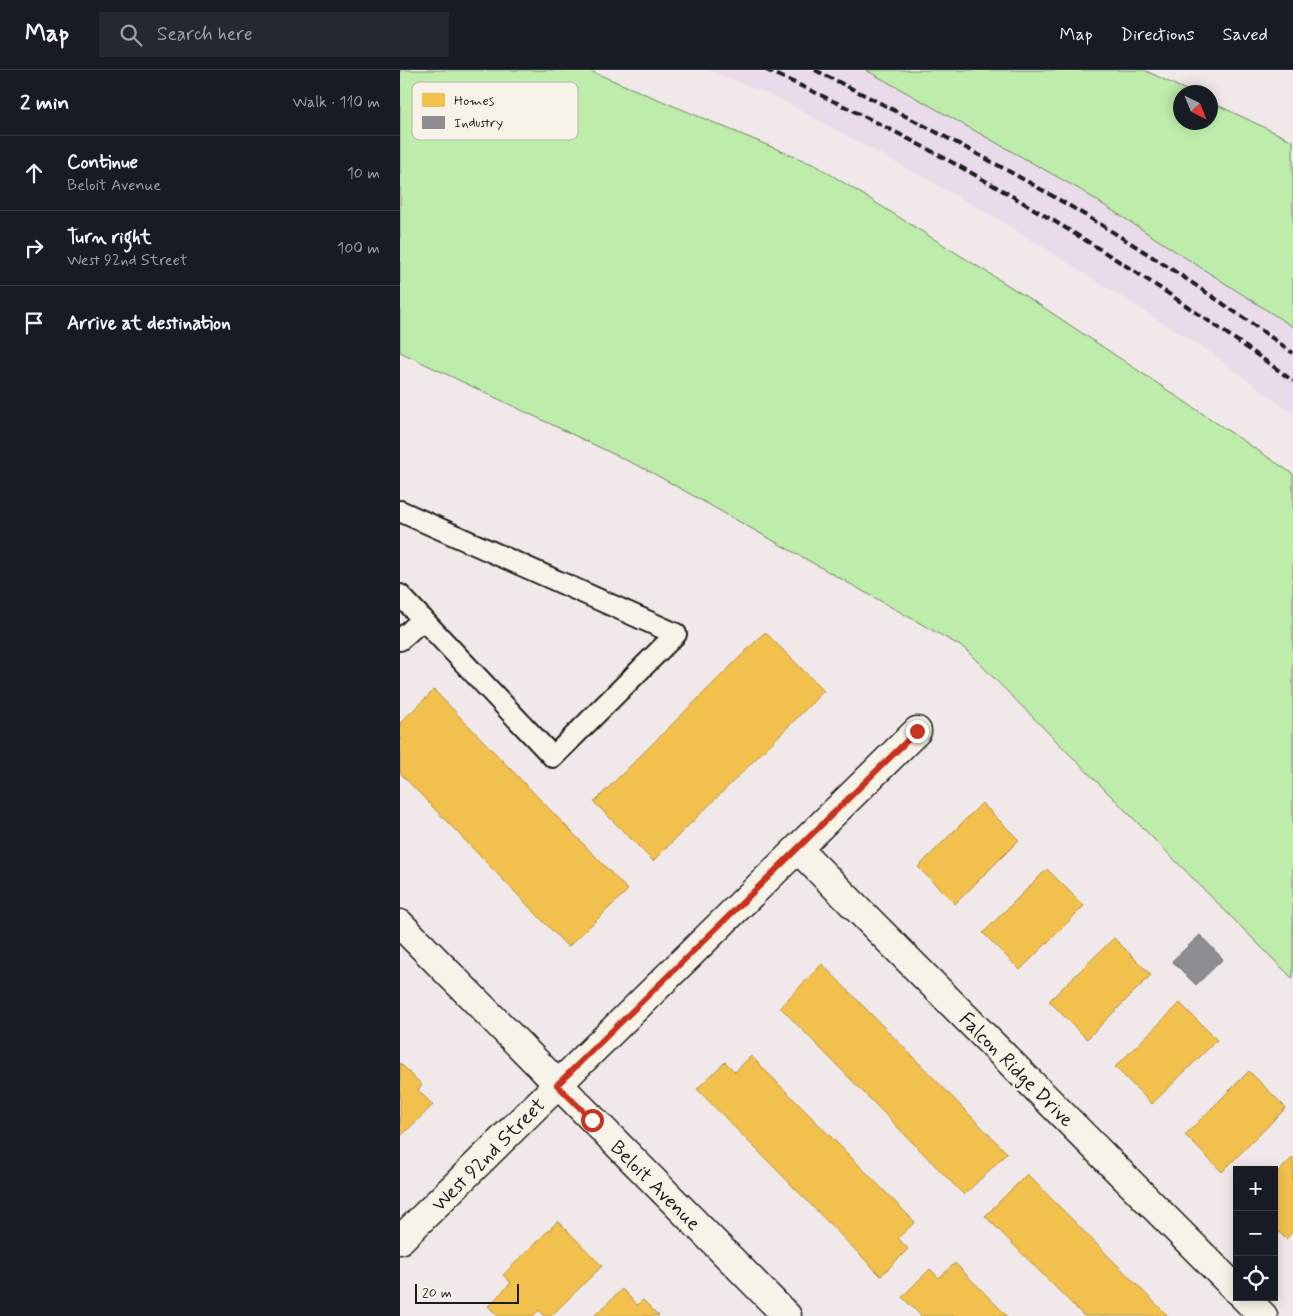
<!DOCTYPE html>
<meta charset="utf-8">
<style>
body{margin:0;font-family:Mynerve,sans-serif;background:#242831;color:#f1f3f6}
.controls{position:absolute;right:15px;bottom:15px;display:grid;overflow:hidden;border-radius:0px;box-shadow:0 2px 12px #0003}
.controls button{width:45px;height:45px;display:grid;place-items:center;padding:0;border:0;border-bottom:1px solid #363941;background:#171b24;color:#f1f3f6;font:25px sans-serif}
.compass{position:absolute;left:773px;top:15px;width:45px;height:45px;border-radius:50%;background:#171b24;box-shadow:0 2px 12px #0003;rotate:137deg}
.scale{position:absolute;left:15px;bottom:12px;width:104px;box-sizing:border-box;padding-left:5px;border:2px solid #1c1c1c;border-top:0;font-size:14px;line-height:18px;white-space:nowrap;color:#1c1c1c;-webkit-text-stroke:4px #f7f3e8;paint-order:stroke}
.stop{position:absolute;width:15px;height:15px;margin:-11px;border:4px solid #c8321e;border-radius:50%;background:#fff}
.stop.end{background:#c8321e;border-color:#fff;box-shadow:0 1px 5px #0008}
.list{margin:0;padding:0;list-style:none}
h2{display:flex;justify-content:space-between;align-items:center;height:65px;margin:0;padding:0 20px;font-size:21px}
h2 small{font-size:16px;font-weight:400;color:#9ea1a6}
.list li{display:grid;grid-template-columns:32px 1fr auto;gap:15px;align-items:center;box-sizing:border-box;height:75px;padding:0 20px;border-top:1px solid #363941}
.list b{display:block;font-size:19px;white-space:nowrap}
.list p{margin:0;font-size:16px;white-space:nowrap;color:#9ea1a6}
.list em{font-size:16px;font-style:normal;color:#9ea1a6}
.icon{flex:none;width:28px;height:28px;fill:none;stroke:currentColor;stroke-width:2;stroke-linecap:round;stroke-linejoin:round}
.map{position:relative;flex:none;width:893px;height:1246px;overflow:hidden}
header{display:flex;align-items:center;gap:30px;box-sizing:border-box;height:70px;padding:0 25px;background:#171b24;border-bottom:1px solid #363941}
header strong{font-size:24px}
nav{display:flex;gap:28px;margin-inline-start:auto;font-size:18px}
.search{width:350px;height:45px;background:#242831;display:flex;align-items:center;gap:12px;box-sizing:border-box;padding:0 18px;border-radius:0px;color:#9ea1a6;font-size:19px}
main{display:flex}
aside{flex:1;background:#171b24}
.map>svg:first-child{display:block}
.built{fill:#eadbea}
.green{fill:#beecaa;stroke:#6d8463}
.homes{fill:#f2c14e;stroke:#b2903f}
.industry{fill:#8d8d92;stroke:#6b6b6f}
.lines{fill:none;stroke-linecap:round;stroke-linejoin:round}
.service-casing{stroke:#1c1c1c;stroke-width:24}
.minor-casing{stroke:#1c1c1c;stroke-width:31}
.service{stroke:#f7f3e8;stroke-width:20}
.minor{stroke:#f7f3e8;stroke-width:28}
.rail{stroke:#1c1c1c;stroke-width:4;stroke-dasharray:8 4;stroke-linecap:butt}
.route{stroke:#c8321e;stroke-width:6}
.labels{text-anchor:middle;stroke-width:5;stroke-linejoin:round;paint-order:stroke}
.street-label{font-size:20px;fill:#1c1c1c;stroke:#f7f3e8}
.key{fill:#f7f3e8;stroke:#b5b2ab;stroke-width:1}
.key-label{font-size:14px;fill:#1c1c1c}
</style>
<header>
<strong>Map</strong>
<div class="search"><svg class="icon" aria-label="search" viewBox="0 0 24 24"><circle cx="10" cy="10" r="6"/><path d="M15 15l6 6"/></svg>Search here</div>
<nav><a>Map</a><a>Directions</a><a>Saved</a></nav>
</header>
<main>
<aside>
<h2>2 min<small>Walk · 110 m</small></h2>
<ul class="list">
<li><svg class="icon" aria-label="ahead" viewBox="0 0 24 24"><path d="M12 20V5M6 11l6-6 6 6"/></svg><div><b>Continue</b><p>Beloit Avenue</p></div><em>10 m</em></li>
<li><svg class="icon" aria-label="right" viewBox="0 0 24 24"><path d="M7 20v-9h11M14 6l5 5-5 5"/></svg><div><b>Turn right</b><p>West 92nd Street</p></div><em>100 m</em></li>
<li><svg class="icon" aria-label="arrive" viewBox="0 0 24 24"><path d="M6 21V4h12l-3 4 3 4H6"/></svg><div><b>Arrive at destination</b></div></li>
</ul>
</aside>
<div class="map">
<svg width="893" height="1246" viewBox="0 0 893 1246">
<rect width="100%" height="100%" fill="#f1e8e9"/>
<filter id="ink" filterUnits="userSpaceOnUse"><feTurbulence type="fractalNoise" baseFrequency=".02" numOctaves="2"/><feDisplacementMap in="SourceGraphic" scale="10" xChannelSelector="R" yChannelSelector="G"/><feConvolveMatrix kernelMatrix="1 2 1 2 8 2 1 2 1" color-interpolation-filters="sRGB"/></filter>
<g filter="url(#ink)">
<path class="built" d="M308,0h158l213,119 214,138v87l-79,-59 -226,-142 -210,-115z"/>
<g class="green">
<path d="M0,0h188l229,96 229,143 247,165v505l-329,-331 -313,-176 -251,-120z"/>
<path d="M466,0h278l46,22h-9v30h30v-20l82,39v186l-214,-138z"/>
</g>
<g class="homes">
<path d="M365,562l59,59 -171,170 -59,-59z"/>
<path d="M34,620l194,200 -60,57 -168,-174v-50z"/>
<path d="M582,733l37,37 -64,64 -37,-37z"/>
<path d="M647,799l37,37 -64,64 -37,-37z"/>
<path d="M714,868l37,37 -64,64 -38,-38z"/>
<path d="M422,894l185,189 -43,42 -184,-188z"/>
<path d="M780,933l37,37 -65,64 -37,-37z"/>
<path d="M351,986l164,166 -17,16 10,11 -27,27 -184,-187 28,-27 10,10z"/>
<path d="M0,993l22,22 -4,5 15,15 -33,32z"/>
<path d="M849,1001l37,37 -64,64 -37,-37z"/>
<path d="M893,1087v74l-7,8 -12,-12v-51z"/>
<path d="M627,1104l141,142h-84l-99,-100z"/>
<path d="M158,1151l44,45 -51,50h-7l-5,-6 -6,6h-35l-10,-10 23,-23 -8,-8z"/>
<path d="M555,1193l52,53h-86l-19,-19 28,-28 9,9z"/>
<path d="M222,1219l15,16 6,-5 16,16h-65z"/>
</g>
<path class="industry" d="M800,865l23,24 -27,26 -24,-24z"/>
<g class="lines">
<defs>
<g id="service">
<path d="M0,441l276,123 -123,123 -153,-162"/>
<path d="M0,570l23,-21"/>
</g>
<g id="minor">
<path d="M398,779l439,441"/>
<path d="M0,854l387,392"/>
<path d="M0,1170l517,-509"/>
<path d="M844,1227l19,19"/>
</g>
</defs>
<use href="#service" class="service-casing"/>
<use href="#minor" class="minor-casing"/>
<use href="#service" class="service"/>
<use href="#minor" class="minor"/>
<g class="rail">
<path d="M366,0c185,82 364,191 527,311"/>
<path d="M415,0c81,41 162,82 241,128 81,47 161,100 237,155"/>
</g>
</g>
</g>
<g class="lines" filter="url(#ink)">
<path class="route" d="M192,1050l-35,-35 360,-354"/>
</g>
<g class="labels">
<g class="street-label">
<text transform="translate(617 999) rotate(45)" y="7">Falcon Ridge Drive</text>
<text transform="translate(88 1084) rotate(-45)" y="7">West 92nd Street</text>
<text transform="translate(256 1115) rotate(45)" y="7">Beloit Avenue</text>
</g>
</g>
<rect x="12" y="12" width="166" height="58" rx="8" class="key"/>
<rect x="22" y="23" width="23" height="14" fill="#f2c14e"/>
<rect x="22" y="46" width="23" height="13" fill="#8d8d92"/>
<g class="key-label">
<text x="54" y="35">Homes</text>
<text x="54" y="57">Industry</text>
</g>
</svg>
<div class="controls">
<button>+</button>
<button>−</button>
<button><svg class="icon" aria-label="locate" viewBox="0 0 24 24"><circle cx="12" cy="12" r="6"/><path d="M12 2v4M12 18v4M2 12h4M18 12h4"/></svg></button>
</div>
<svg class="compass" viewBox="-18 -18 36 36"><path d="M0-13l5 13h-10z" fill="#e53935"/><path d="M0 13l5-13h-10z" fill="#9ea1a6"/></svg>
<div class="scale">20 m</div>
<div class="stop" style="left:192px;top:1050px"></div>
<div class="stop end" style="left:517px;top:661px"></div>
</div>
</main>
